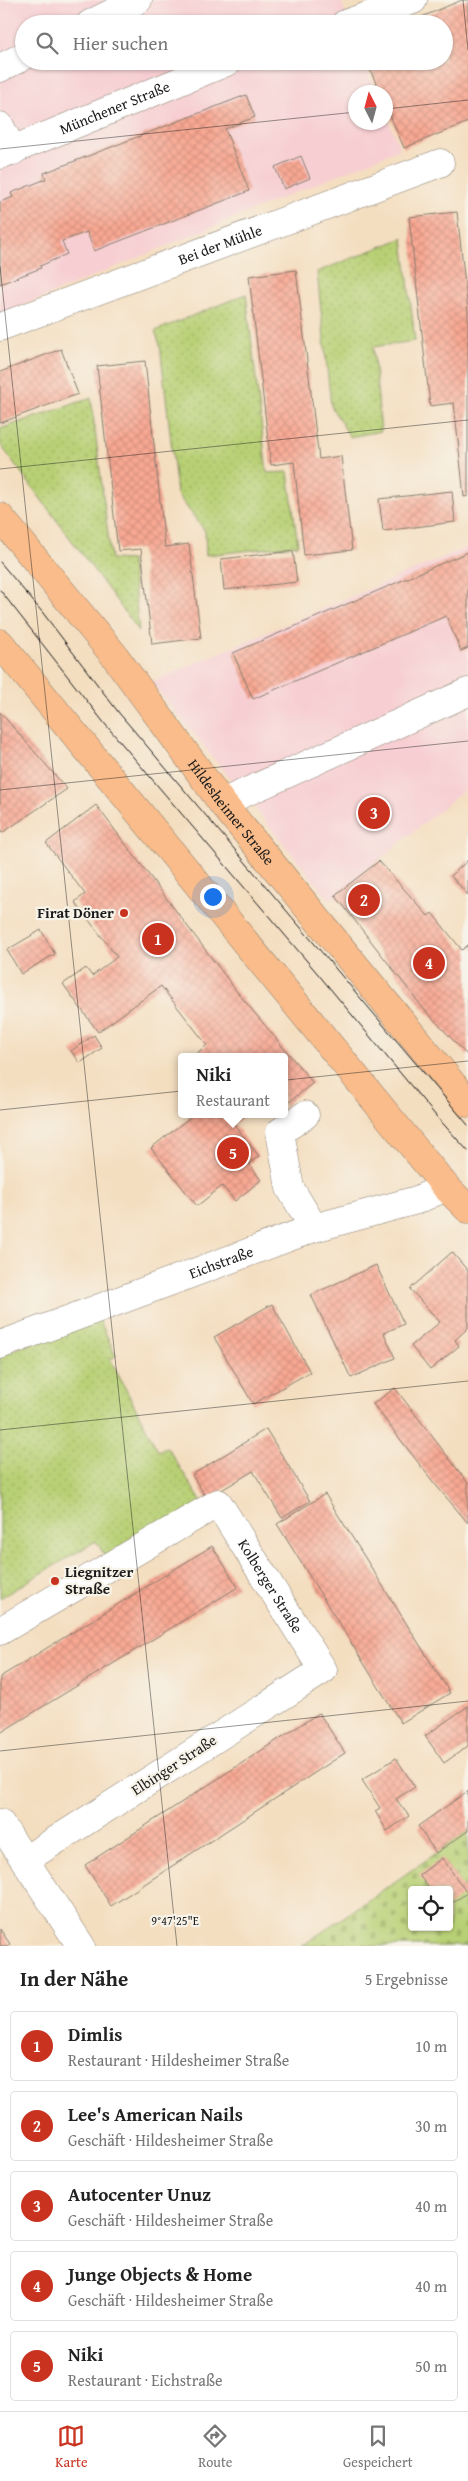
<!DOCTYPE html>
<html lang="de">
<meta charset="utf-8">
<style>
body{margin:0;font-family:"Gentium Book Plus",serif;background:#f2f2f2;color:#222}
.controls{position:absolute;right:15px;bottom:15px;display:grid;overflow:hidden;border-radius:5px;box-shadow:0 1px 4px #0004}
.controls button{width:45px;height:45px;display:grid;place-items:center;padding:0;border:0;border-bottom:1px solid #e0e0e0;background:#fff;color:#222;font:25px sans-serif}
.compass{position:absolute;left:348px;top:85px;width:45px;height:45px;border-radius:50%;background:#fff;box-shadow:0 1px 4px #0004;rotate:354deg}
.you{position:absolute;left:212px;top:896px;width:18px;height:18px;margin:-12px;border:4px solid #fff;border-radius:50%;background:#1a73e8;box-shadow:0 0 0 8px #1a73e833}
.badge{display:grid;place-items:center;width:32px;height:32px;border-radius:50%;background:#c8321e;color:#fff;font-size:16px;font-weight:700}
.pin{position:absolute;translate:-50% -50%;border:2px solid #fff;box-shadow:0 1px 5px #0006}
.popup{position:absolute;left:178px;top:1053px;width:110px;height:65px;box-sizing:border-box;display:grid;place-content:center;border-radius:5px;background:#fff;filter:drop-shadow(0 1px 4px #0005);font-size:16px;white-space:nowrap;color:#767676}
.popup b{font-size:19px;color:#222}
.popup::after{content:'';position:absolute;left:50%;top:100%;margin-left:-10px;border:10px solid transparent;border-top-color:#fff}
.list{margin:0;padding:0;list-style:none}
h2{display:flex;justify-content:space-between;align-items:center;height:65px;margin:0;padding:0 20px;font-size:21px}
h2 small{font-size:16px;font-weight:400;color:#767676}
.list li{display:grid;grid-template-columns:32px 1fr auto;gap:15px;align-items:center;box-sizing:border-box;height:70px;margin:0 10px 10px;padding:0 10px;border:1px solid #e0e0e0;border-radius:5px}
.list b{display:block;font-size:19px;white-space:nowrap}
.list p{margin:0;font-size:16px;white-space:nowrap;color:#767676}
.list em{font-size:16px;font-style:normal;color:#767676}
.icon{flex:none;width:28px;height:28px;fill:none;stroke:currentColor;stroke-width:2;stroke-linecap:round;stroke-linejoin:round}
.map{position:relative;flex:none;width:468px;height:1946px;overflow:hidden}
.search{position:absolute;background:#fff;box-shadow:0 1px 4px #0004;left:15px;right:15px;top:15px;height:55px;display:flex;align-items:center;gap:12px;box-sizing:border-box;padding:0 18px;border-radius:28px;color:#767676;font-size:19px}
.sheet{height:465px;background:#fff}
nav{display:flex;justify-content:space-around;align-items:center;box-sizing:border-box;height:70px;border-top:1px solid #e0e0e0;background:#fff;font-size:14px;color:#767676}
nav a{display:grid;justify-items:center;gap:2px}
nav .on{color:#c8321e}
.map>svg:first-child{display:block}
.built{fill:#f7cfd3}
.grass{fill:url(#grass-dots);stroke:#6a7648}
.cemetery{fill:url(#cemetery-stones);stroke:#6a7648;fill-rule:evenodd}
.building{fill:url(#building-cross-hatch)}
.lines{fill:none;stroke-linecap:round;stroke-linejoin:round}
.minor-casing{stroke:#887d6e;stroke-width:29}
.major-casing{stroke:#887d6e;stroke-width:29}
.minor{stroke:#fff;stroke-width:28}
.major{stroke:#f9bc8a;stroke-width:28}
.tram{stroke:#1c1c1c;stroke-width:1}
.ticks{fill:none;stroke:#1c1c1c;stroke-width:1;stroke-opacity:0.45}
.poi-dot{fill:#c8321e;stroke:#f7f3e8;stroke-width:2}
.labels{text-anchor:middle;stroke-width:4.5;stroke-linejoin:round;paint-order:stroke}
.street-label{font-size:15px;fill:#1c1c1c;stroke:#f7f3e8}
.poi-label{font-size:15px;font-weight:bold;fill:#1c1c1c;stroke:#f7f3e8;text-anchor:end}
.ticks-label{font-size:12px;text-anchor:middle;fill:#1c1c1c;stroke:#f7f3e8;stroke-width:4.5;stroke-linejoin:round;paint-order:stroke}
</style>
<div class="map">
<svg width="468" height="1946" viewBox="0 0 468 1946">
<defs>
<pattern id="grass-dots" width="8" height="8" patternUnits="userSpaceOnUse" patternTransform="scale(1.25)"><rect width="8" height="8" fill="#b8d074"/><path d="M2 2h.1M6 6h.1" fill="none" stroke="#9eb264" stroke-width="1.8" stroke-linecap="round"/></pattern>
<pattern id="cemetery-stones" width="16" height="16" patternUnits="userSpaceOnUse" patternTransform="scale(1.25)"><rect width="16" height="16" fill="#b8d074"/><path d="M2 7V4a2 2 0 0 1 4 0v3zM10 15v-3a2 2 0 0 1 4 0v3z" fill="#9eb264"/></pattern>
<pattern id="building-cross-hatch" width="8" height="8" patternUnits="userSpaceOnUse" patternTransform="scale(1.25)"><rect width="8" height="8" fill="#f8a893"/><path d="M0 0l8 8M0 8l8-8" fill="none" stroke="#d4907e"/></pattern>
</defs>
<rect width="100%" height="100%" fill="#f7f3e8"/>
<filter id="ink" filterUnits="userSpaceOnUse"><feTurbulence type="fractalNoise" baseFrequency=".02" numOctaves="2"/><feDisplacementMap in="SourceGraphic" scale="10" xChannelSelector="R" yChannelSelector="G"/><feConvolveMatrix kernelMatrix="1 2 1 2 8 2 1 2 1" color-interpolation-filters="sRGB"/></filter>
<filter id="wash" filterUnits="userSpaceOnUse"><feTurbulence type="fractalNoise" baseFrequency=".0096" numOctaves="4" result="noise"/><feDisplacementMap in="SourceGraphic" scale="20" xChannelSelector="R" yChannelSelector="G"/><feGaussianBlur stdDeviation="1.12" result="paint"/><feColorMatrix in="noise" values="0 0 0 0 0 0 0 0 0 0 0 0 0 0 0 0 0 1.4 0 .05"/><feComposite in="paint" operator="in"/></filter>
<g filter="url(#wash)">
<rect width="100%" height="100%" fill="#f4dec0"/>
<g class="built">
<path d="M0,0h341l8,24h-325v37h339l13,31h-20v30h30v-8l14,35 -400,166z"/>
<path d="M468,547v240l-138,113 -179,-218z"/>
</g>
<g class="grass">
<path d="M403,238l12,103 -42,6 8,84 -31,6 -19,-31 -14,-134z"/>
<path d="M246,294l21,179 21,-1 10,73 -92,10 -1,-24 -28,-37 -17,-149 -5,-14z"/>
<path d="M91,398l20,161 20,1 8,71 -139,-187v-15z"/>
<path d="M99,1319l17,37 -6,3 48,92 9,-4 39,62 -96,55 -14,-23 -96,57v-243z"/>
</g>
<path class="cemetery" d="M468,1831v115h-166zM412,1890h37v37h-37z"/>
<g id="blocks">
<g class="building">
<path d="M462,0h6v122l-64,26 -18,-42v-14h-6l-14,-31h78v-37h-39z"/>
<path d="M246,95l9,22 -30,12 24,62 -155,60 -7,-19 -25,9 5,13 -27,12 1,2 -41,16v-82l13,-5 -2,-4 35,-14 -2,-6z"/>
<path d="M301,156l9,22 -26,11 -9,-22z"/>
<path d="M457,212l11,99v185l-4,1 -10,-94 -24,3 -21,-189z"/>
<path d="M296,270l23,189 22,-3 11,94 -48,5 -10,-93 -23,3 -22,-189z"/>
<path d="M61,349l17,45 -78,29v-51z"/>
<path d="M145,361l20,186 24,-3 12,94 -49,6 -11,-95 -23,2 -21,-185z"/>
<path d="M452,491l3,31 -72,9 -4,-32z"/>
<path d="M293,551l4,31 -73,8 -3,-31z"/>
<path d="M468,552v96l-7,3 -15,-35 -193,83 -20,-46z"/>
<path d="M0,712l67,77 -65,44 -2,-3z"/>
<path d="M96,805l142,188 75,90 -29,23v-49h-92l15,-12 -46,-59 -63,46 -35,-48 23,-16 6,8 25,-19 -42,-55 10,-8 -39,-51z"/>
<path d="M468,860v35l-17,-19z"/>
<path d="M379,861l49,55 4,-3 30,37 6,-5v111l-45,-48 -88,-113z"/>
<path d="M41,930l14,24 -34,20 -14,-24z"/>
<path d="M94,1035l8,13 -22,15 -9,-12z"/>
<path d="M194,1114h53l-13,10 25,32 -10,8 12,16 -26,21 -13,-15 -25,20 -46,-58z"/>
<path d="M452,1252l16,19v57l-13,12 4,6 -29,24 -19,-24 29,-24 -30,-33z"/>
<path d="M376,1265l28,59 -20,9 11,25 -44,20 -40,-83z"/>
<path d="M272,1304l38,68 -57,32 -39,-67z"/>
<path d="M395,1388l73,95v40l-34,-40 -61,-79z"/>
<path d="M266,1429l44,72 -28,17 -29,-47 -46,28 -15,-24z"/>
<path d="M325,1494l125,199 -49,30 -124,-199z"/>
<path d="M212,1546l26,41 -238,146v-56z"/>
<path d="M468,1706v40l-24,17 -19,-27z"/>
<path d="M319,1713l26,40 -234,153 -26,-41z"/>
<path d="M396,1758l19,29 -19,12 13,17 -22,15 -12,-20 5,-3 -18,-28z"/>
<path d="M468,1791v40l-32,22 -18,-27z"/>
<path d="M442,1858l25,35 -18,12v-15h-19l-11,-15z"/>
<path d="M0,1929l10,15 -3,2h-7z"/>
</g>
</g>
</g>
<g filter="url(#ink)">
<use href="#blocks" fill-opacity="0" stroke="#887d6e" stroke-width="1"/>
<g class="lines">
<defs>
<g id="minor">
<path d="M90,24l48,-24"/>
<path d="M345,24l68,-24"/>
<path d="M0,68l24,-12"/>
<path d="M0,126l13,25"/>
<path id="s1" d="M0,155l229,-94"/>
<path id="s2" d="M0,327l440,-164"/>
<path d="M222,803l246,-111"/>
<path d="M305,1115l-25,17 10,56 24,40"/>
<path id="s3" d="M0,1345l314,-117 103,-28 29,-13"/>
<path id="s4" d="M0,1631l218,-128 105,167 -298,190"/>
<path d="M0,1823l81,123"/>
</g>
<g id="major">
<path id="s5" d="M0,517l114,138 108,148 246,300"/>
<path d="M0,643l446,544 22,22"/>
</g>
</defs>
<use href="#minor" class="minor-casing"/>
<use href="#major" class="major-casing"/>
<use href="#minor" class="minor"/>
<use href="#major" class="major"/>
<g class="tram">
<path d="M0,562l43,51 76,100 349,412"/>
<path d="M0,590l105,134 213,250 118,142 32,35"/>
</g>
</g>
</g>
<path class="ticks" d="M463,0l5,50M386,109l82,-9M0,149l356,-37M0,266l177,1680M0,469l468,-49M0,790l468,-49M0,1110l468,-49M0,1430l468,-49M0,1751l468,-50"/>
<g class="poi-dot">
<circle cx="124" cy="913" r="5"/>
<circle cx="55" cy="1581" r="5"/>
</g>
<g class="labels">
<g class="street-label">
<text dy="5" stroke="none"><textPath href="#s1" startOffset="124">Münchener Straße</textPath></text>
<text dy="5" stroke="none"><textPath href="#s2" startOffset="235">Bei der Mühle</textPath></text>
<text dy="5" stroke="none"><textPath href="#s5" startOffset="375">Hildesheimer Straße</textPath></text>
<text dy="5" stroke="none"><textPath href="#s3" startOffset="236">Eichstraße</textPath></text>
<text dy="5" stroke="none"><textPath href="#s4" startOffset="351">Kolberger Straße</textPath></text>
<text transform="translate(174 1765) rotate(-33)" y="5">Elbinger Straße</text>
</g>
<g class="poi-label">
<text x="114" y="918">Firat Döner</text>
<text x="65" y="1577" text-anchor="start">Liegnitzer<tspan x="65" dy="17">Straße</tspan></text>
</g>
</g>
<g class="ticks-label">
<text x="175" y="1925">9°47'25"E</text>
</g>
</svg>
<div class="controls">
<button><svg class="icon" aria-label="locate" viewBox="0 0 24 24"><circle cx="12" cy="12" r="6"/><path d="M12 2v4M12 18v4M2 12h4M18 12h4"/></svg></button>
</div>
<svg class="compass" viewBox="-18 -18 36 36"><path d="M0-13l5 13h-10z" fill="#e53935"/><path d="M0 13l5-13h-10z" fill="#767676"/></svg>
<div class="you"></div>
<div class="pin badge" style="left:158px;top:939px">1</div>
<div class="pin badge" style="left:364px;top:900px">2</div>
<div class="pin badge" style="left:374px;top:813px">3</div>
<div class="pin badge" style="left:429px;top:963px">4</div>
<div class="pin badge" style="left:233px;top:1153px">5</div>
<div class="popup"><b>Niki</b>Restaurant</div>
<div class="search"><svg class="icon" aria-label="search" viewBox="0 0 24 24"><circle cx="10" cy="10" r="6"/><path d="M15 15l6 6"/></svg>Hier suchen</div>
</div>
<section class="sheet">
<h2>In der Nähe<small>5 Ergebnisse</small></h2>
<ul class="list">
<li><span class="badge">1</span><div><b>Dimlis</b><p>Restaurant · Hildesheimer Straße</p></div><em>10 m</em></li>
<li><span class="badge">2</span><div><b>Lee's American Nails</b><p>Geschäft · Hildesheimer Straße</p></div><em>30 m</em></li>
<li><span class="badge">3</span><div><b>Autocenter Unuz</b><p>Geschäft · Hildesheimer Straße</p></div><em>40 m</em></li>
<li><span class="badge">4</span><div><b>Junge Objects &amp; Home</b><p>Geschäft · Hildesheimer Straße</p></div><em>40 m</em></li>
<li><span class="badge">5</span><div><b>Niki</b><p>Restaurant · Eichstraße</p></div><em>50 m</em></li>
</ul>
</section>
<nav>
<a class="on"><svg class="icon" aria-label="map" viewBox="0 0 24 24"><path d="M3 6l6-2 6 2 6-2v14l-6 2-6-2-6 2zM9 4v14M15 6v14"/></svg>Karte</a>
<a><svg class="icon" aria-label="directions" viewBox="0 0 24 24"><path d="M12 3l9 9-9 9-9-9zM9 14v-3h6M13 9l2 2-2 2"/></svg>Route</a>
<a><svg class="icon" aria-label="saved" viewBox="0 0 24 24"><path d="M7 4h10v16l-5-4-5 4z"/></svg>Gespeichert</a>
</nav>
